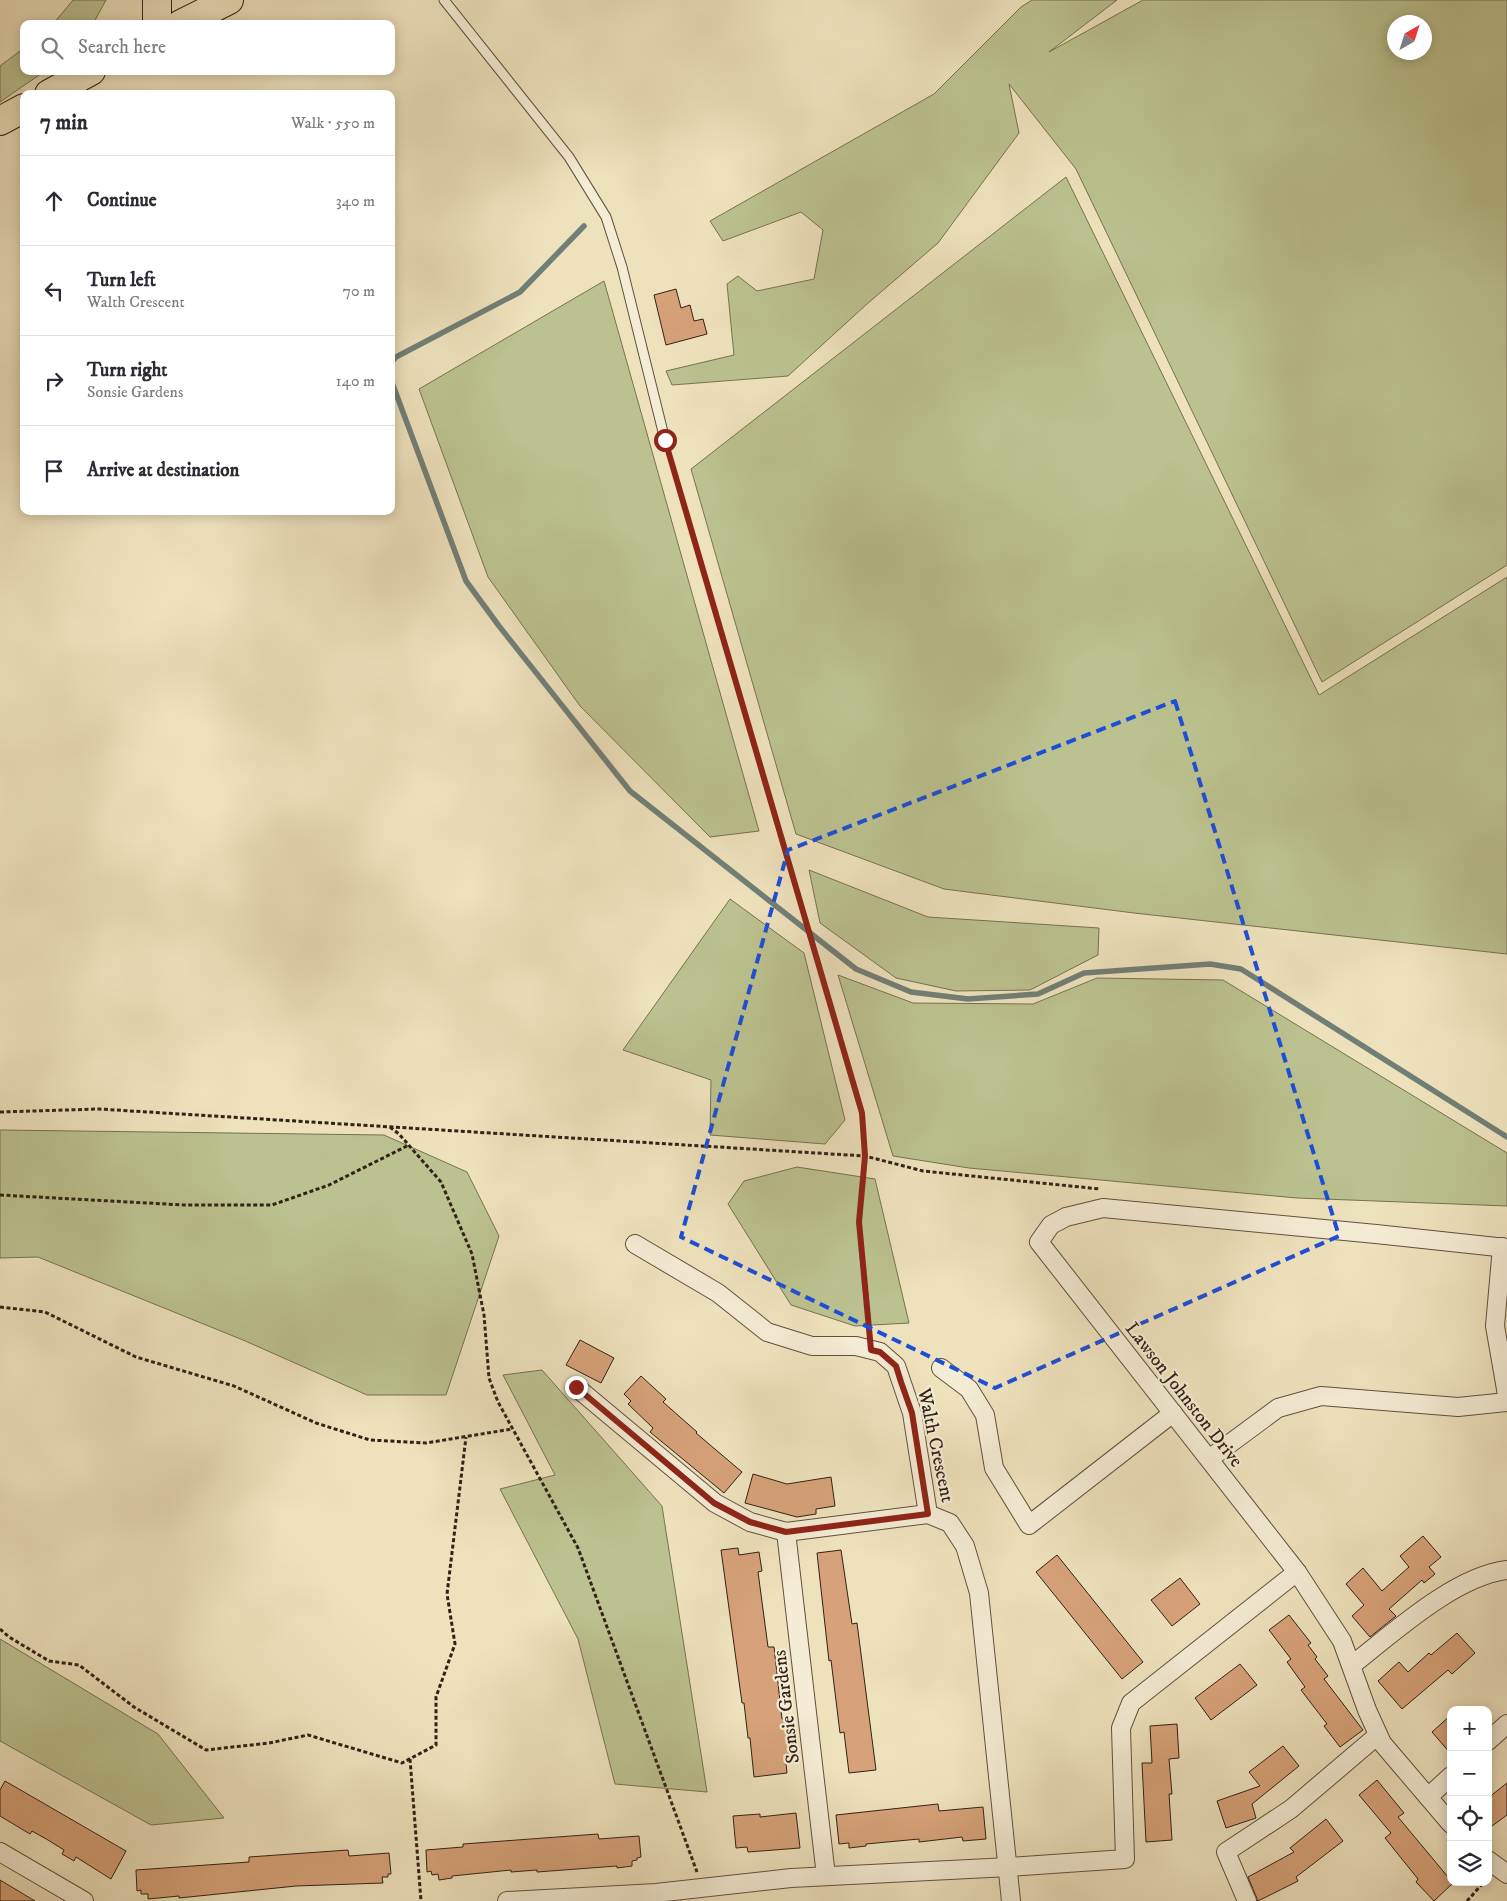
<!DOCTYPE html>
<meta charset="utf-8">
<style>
body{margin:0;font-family:"IM FELL DW Pica",serif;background:#f2f2f3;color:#2b2b33}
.controls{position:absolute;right:15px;bottom:15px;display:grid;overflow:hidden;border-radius:10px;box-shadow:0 2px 12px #0003}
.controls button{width:45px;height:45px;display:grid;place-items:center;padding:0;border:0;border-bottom:1px solid #e1e1e2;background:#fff;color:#2b2b33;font:25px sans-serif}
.compass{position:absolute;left:1387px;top:15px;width:45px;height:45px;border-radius:50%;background:#fff;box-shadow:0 2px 12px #0003;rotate:39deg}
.stop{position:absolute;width:15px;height:15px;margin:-11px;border:4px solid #8f2418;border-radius:50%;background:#fff}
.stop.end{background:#8f2418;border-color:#fff;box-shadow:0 1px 5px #0008}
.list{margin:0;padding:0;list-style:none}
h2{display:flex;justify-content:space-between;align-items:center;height:65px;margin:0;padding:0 20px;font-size:21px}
h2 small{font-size:16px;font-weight:400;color:#7c7c81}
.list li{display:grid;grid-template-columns:32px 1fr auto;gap:15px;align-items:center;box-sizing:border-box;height:90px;padding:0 20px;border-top:1px solid #e1e1e2}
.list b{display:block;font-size:19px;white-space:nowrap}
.list p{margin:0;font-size:16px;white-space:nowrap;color:#7c7c81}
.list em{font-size:16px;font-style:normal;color:#7c7c81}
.icon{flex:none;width:28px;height:28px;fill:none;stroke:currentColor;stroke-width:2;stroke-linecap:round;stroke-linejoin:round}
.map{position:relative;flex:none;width:1507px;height:1901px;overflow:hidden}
.search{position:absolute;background:#fff;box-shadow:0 2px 12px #0003;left:20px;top:20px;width:375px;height:55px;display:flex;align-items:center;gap:12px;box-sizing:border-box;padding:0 18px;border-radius:10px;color:#7c7c81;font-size:19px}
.panel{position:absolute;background:#fff;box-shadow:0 2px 12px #0003;left:20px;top:90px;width:375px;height:425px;border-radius:10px}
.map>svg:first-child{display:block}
.green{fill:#bbc28f;stroke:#767253;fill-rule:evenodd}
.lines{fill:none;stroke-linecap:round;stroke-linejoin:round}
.stream{stroke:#717f77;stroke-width:5.5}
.building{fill:#d7a279;stroke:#322117}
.service-casing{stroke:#615140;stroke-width:11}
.minor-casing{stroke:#615140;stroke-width:20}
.primary-casing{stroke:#322117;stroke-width:30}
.path{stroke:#322117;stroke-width:3;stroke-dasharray:4 2.5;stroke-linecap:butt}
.service{stroke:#f4ecd4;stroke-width:9}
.minor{stroke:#f4ecd4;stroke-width:18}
.primary{stroke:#eee2bd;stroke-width:28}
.route{stroke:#8f2418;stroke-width:6}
.marked{fill:none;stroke:#1d4ed8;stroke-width:4;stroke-dasharray:10 6;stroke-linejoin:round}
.labels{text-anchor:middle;stroke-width:4.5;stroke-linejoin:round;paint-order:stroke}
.street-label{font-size:19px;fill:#322117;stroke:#f4ecd4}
</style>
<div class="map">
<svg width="1507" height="1901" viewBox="0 0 1507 1901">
<rect width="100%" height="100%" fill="#eee2bd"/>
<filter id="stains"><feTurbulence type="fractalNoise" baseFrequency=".004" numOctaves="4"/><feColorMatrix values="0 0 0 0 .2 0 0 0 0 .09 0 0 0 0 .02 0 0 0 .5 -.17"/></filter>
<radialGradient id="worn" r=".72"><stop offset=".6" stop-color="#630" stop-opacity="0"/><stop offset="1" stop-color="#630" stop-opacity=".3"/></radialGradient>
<g class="green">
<path d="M73,0h33l-13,24h-40z"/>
<path d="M1032,0h85l-68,52 94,-52h364v565l-185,117 -246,-513 -67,-85 10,49 -81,110 -71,61 -79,72 -116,9 -6,-14 68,-16 -7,-71 11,-8 19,15 57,-12 9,-49 -22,-18 -78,29 -13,-20 224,-127 87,-87zM1394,22h30v30h-30z"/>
<path d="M24,48v23h21l-45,31v-36z"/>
<path d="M1066,177l253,518 188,-118v377l-373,-41 -190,-24 -148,-55 -105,-365z"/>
<path d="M604,281l155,550 -49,6 -130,-131 -92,-129 -69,-188z"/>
<path d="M809,870l119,47 171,11 -1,27 -68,35 -74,1 -60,-13 -76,-55z"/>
<path d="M730,899l74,54 41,167 -20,24 -115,-9 1,-55 -88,-30z"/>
<path d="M838,975l75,28 120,1 64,-26 126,2 284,173v53l-210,-8 -328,-30 -76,-12z"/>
<path d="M0,1130l384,5 83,37 32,64 -53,159h-79l-124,-55 -205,-83 -38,1z"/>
<path d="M797,1167l78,12 34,144 -54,3 -64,-21 -63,-101 16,-23z"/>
<path d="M542,1370l120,136 45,286 -92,-8 -37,-145 -78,-150 55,-14 -52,-100z"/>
<path d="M0,1639l158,95 66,84 -73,7 -151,-84z"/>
</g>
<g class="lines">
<g class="stream">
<path d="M391,363l5,-6 124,-65 64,-66"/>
<path d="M391,380l75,201 33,45 131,165 226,178 55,23 57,7 70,-5 46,-21 126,-9 31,5 266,168"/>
</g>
</g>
<g class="building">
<path d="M676,289l5,19 9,-3 4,16 9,-2 4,15 -41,11 -12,-50z"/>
<path d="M580,1340l34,18 -13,25 -35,-18z"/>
<path d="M641,1376l25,23 -3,3 34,30 -1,1 46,39 -18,21 -74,-61 3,-4 -25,-24 3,-3 -7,-7z"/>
<path d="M753,1474l34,10 44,-7 4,29 -19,3v5l-19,3 -52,-14z"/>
<path d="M1423,1536l18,21 -12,10 6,7 -11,9 -2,-3 -33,29 7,7 -26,21 -18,-21 12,-11 -18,-21 17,-16 19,23 27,-24 -9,-11z"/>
<path d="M738,1548l1,7 20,-3 3,19 -4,1 10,75h6l8,72h3l3,20h2l2,14 -7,1 2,19 -33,4 -4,-39h-2l-4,-35h-2l-21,-153z"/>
<path d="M841,1550l11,74 5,-1 19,147 -27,3 -5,-41 -4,1 -9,-73 -2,1 -12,-108z"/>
<path d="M1057,1555l86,107 -21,17 -86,-107z"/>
<path d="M1180,1578l20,26 -28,22 -21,-26z"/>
<path d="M1289,1615l22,28 -3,2 9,12 -2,2 13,17 -4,3 39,51 -23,17 -16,-21 3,-2 -26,-34 4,-3 -18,-25 4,-3 -22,-29z"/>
<path d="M1457,1633l18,20 -23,21 -4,-4 -46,39 -24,-28 21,-19 9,10 21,-19 2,2z"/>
<path d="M1240,1664l17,21 -46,35 -16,-22z"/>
<path d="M1451,1715v39l-19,-22z"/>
<path d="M1177,1724l2,34 -10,1 3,35h-3l3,46 -26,2 -4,-79h10l-2,-37z"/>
<path d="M1283,1746l16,20 -47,38 4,14 -30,10 -9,-27 43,-15 -11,-14z"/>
<path d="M1377,1780l27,33 -6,4 55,66 -19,18 -18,-19 2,-3 -33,-41 6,-5 -32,-38z"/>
<path d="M5,1781l121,70 -15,28 -35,-22 -2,4 -12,-7 2,-4 -16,-10 -16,-9 -2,3 -30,-18v-26z"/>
<path d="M1507,1783v32l-19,14v-31z"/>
<path d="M938,1804l1,7 44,-4 3,32 -23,2 -1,-4 -43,5v-3l-53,5v2l-17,2v-5l-10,1 -3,-29z"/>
<path d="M796,1813l4,35 -52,4 -1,-5 -11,1 -3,-32 27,-2v3z"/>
<path d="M1326,1819l17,22 -47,36 2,4 -40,20 -10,-24 46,-25 -4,-4z"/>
<path d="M598,1834l1,5 40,-3 2,21 -4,1v2l-5,1v5l-15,2v-2l-80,6v-2l-26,2v-2l-59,6v2l-13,2 -1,-6 -6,1 -1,-4 -4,1 -1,-22 37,-3v-3z"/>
<path d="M348,1850l1,6 40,-3 2,21h-3v3h-6l1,6 -87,3 -117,12v-2l-31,3v-5h-7v-4l-4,1 -1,-21 113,-8v-5z"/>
<path d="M0,1880l35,21h-35z"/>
</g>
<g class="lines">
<defs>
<path id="service" d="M444,0l125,157 37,60 16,50 43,173"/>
<g id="minor">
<path d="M635,1244l83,49 49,39 45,14h44l24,6 16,14 16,47 16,101 22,9 15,23 14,47 32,308"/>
<path d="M1502,1247l-7,79 12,69"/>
<path d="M941,1368l28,21 16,26 9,53 35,57 144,-112"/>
<path d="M576,1387l139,116 35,19 36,10 142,-18"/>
<path d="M1209,1459l69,-51 43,-12 137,11 49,-5"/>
<path d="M786,1532l40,344"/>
<path d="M1297,1572l-258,-330 12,-17 15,-8 37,-9 273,26 131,14"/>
<path d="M1352,1665c41,-32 103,-89 155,-95"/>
<path d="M1488,1741l19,-17"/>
<path d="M1428,1797l23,-21"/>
<path d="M0,1852l84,49"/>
<path d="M1488,1860l19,14"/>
<path d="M507,1901l149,-8 135,-15 218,-11 116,-8 -4,-131 10,-25 166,-131 45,69 25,69 15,33 69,81"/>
<path d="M1247,1901l-21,-49 65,-43 87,-74"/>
</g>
<g id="primary">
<path d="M157,0v24"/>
<path d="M181,24l48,-24"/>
<path d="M49,94l42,-23"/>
<path d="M0,121l24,-13"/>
</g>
</defs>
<use href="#service" class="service-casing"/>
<use href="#minor" class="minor-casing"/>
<use href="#primary" class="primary-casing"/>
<g class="path">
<path d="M669,453l193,660 3,43 -6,66 11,111"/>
<path d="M0,1112l99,-3 766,47 58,15 177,18"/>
<path d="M390,1127l9,7 42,48 31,72 12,61 5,63 9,24 80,146 119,324"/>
<path d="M0,1195l184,10h88l57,-20 80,-40"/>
<path d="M0,1307l45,5 91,45 98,29 82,37 54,17 56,3 86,-14"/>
<path d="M0,1629l9,8 40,24 30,4 55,42 72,43 63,-7 39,-8 94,28 34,-18v-48l19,-53 -8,-50 19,-157"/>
<path d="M410,1759l11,142"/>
<path d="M1467,1901l17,-19"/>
</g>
<use href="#service" class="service"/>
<use href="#minor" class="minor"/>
<use href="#primary" class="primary"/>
</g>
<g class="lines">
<path class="route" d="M576,1387l138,116 36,19 36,10 142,-18 -16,-101 -11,-31 -5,-16 -16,-14 -9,-2 -12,-128 6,-66 -3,-43 -197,-673"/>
</g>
<path class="marked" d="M1175,701l164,535 -344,152 -314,-151 107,-387z"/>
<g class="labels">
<g class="street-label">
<text transform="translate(1185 1394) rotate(52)" y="7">Lawson Johnston Drive</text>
<text transform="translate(937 1445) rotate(78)" y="7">Walth Crescent</text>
<text transform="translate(785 1707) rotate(-97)" y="7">Sonsie Gardens</text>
</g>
</g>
<rect width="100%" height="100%" filter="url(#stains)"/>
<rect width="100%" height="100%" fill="url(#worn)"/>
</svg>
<div class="controls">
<button>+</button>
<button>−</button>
<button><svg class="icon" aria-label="locate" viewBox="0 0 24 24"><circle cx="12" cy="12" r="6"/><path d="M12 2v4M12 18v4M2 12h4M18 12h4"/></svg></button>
<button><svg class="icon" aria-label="layers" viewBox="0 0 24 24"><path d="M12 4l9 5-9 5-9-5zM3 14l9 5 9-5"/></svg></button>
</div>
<svg class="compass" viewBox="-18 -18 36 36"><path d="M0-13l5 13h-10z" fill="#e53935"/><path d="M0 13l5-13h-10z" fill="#7c7c81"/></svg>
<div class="stop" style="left:665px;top:440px"></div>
<div class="stop end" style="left:576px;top:1387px"></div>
<div class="search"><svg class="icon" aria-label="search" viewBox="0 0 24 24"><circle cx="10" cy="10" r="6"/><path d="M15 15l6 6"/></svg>Search here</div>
<section class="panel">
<h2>7 min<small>Walk · 550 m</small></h2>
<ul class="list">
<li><svg class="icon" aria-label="ahead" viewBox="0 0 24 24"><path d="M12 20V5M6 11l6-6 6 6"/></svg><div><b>Continue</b></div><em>340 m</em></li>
<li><svg class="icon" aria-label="left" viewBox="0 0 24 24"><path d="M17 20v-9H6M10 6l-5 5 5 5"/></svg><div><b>Turn left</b><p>Walth Crescent</p></div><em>70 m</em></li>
<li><svg class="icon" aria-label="right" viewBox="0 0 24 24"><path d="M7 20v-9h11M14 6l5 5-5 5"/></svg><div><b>Turn right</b><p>Sonsie Gardens</p></div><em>140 m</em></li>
<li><svg class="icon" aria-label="arrive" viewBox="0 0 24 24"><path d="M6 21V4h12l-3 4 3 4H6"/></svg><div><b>Arrive at destination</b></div></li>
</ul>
</section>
</div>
